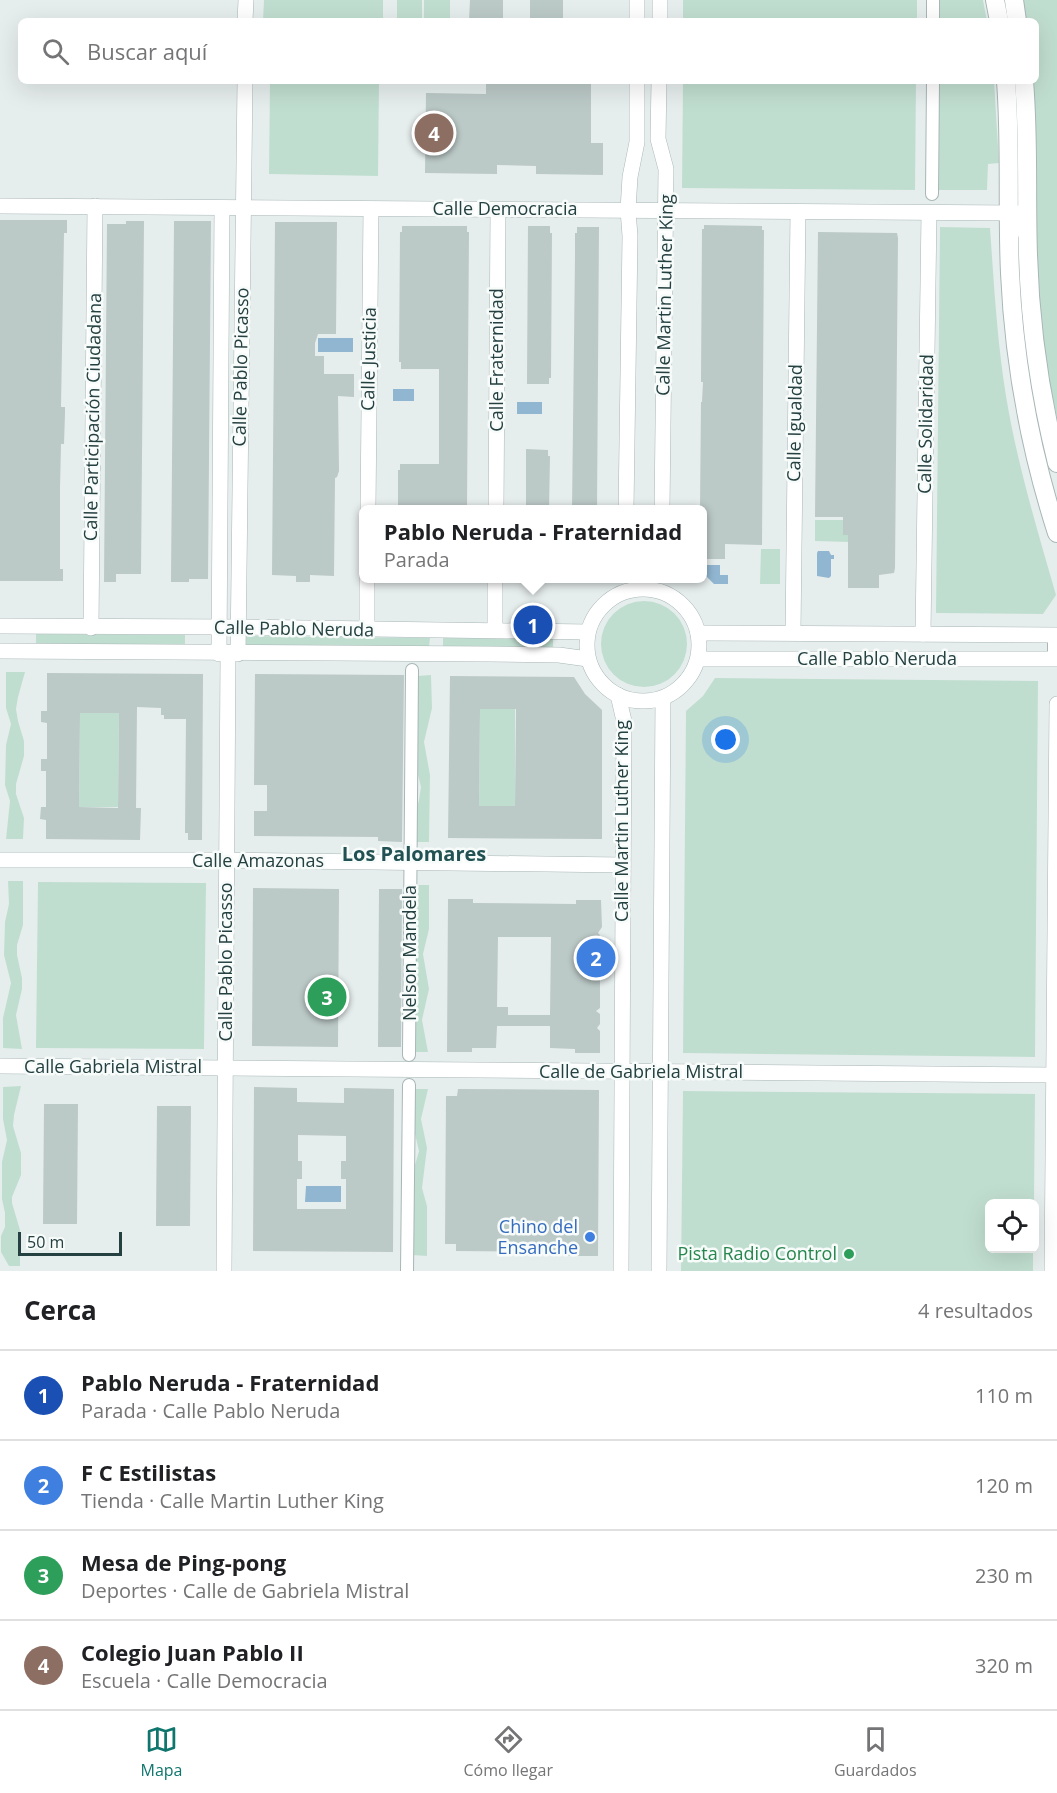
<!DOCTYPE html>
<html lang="es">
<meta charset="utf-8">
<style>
body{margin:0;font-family:"Open Sans",sans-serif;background:#f6f6f6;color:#202124}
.controls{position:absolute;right:18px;bottom:18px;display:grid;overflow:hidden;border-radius:9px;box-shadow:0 6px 24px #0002}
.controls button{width:54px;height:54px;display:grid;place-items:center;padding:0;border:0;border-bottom:2px solid #e0e0e0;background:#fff;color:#202124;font:30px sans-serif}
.scale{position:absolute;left:18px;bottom:15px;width:104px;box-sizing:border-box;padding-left:6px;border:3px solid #254040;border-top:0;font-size:16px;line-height:21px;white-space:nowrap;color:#254040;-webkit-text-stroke:4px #f7fbfa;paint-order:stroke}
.you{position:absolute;left:726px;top:740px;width:21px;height:21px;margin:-15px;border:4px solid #fff;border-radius:50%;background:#1a73e8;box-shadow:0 0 0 9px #1a73e833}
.badge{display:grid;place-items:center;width:39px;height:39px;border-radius:50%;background:#0f766e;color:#fff;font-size:20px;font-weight:700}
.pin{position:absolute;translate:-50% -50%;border:3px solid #fff;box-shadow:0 2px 6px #0006}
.popup{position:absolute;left:359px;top:505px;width:348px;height:78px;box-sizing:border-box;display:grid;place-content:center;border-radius:9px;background:#fff;filter:drop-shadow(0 2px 4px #0005);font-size:20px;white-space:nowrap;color:#757577}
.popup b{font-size:22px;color:#202124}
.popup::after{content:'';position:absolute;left:50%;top:100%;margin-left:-12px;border:12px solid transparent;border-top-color:#fff}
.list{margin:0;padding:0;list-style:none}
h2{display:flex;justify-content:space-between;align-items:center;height:78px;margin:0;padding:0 24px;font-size:26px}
h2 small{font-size:20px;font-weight:400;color:#757577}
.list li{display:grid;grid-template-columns:39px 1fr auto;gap:18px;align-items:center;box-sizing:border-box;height:90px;padding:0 24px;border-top:2px solid #e0e0e0}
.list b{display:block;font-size:22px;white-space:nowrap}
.list p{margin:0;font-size:20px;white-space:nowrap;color:#757577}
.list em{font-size:20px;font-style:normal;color:#757577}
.icon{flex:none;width:33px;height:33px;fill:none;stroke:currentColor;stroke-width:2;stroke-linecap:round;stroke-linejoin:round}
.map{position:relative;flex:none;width:1057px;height:1271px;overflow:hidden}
.search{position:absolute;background:#fff;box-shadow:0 6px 24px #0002;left:18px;right:18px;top:18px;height:66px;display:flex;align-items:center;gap:15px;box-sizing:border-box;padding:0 21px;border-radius:9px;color:#757577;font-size:22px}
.sheet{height:438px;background:#fff}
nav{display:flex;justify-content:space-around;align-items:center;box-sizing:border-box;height:84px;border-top:2px solid #e0e0e0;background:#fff;font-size:16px;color:#757577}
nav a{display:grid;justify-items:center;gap:3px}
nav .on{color:#0f766e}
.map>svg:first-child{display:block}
.green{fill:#c0ded0}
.water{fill:#91b6d1}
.building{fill:#bbc9c7;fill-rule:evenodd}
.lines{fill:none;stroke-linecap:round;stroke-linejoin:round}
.pedestrian-casing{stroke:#a8b6b6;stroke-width:14}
.minor-casing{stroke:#a8b6b6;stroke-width:16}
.tertiary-casing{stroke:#a8b6b6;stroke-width:20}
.pedestrian{stroke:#fff;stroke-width:12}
.minor{stroke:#fff;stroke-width:15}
.tertiary{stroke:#fff;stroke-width:18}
.shop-dot{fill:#3f7fe0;stroke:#f7fbfa;stroke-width:2}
.leisure-dot{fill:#2e9e5b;stroke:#f7fbfa;stroke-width:2}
.labels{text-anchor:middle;stroke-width:5;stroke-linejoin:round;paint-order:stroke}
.street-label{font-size:18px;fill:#254040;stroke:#f7fbfa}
.shop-label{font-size:18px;fill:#366cbe;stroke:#f7fbfa;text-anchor:end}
.leisure-label{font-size:18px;fill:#27864d;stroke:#f7fbfa;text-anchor:end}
.neighbourhood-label{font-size:20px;font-weight:bold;fill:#215152;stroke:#f7fbfa}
</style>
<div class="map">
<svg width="1057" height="1271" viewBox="0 0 1057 1271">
<rect width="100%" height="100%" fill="#e6eeed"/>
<g class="green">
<path d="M264,0h119v21h-120z"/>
<rect x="397" y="0" width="25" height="21"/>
<rect x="424" y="0" width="26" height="21"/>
<rect x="683" y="0" width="234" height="21"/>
<path d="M938,0h45l4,21h-49z"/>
<path d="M1023,0h34v418l-15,-75 -5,-80v-99l-3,-83h2v-60h-10z"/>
<path d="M270,81h109l-1,95 -109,-2z"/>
<path d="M683,81h233l-1,109 -233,-2z"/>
<path d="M938,81h56l5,82 -11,1 -1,26h-50z"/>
<path d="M940,227l50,1c4,56 7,112 16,168 11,67 31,133 50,199l-13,19 -107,-1z"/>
<path d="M815,520h28v15h5v7l-33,-1z"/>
<path d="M761,549h19v35h-20z"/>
<circle cx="644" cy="644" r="43"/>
<path d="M36,634l149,1v10l-149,-1z"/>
<path d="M245,636l185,2 -1,9 -184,-2z"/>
<path d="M443,638l110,1v9l-110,-1z"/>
<path d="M6,672h19l-7,25 -2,12 2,12 6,20v15l-8,28v10l8,24 -1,21h-17l4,-38 -5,-16 1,-40 5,-21 -5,-16z"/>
<path d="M431,675l1,33 -8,34 6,33 -1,67h-17v-15l7,-27 2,-13 -9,-37 5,-74z"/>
<path d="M715,678l323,3 -3,376 -352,-4 3,-342 17,-15z"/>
<path d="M480,709h35v97h-36z"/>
<path d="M80,713h39l-1,94h-39z"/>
<path d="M8,881h15v44l-6,20v10l5,23v11l-6,26 6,34 -19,-1v-30l8,-35 -7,-28 1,-33 4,-18z"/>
<path d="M38,882l168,1 -2,166 -168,-1z"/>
<path d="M415,885h14v44l-6,25 6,35 -7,31 6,32h-18v-29l8,-31 -6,-30z"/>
<path d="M21,1086l-7,29 -1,11 8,27v22l-9,22v6l8,27v36h-11l-8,-14v-16l4,-9v-14l-3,-14v-37l5,-22 -4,-21v-32z"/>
<path d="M410,1089h18l-7,30 6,29 -5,40 5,18v50l-15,-1 -1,-76 8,-28 -10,-43z"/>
<path d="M683,1091l352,3 -1,109 -44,1v44l43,1v22h-352z"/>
</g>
<g class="water">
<rect x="318" y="338" width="35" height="14"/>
<rect x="393" y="389" width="21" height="12"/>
<rect x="517" y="402" width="25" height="12"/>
<path d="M818,551h11l2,4h3v4h-3v17l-2,2 -12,-2v-23z"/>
<path d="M705,565h15v10h8v9h-14l-9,-9z"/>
<path d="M306,1186h35v16h-36z"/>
</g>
<g class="building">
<path d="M470,0h33v21h-34z"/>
<rect x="530" y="0" width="33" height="21"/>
<path d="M486,81h105v62h12v32l-67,-1v-8l-39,-1v9l-72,-1 1,-80 60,1z"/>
<path d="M0,220h67v13h-3l-3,174h4v6l-1,31h-3l-1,44v81h3v12h-63z"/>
<path d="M126,221h18l-3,353h-25v8h-12l3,-358h19z"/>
<path d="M174,221h37l-3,358h-19v3h-18z"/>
<path d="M275,222h62l-1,112h-18l-3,9v13h9v18h30v23l-16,-1 1,75 -2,6 -2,1 -1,98 -24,-1v7h-14v-6l-24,-1z"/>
<path d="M704,225l58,1v4h2l-2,315 -37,-1v15h-23v-49l-2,-1 1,-107h1l1,-20h-2l1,-153h2z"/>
<path d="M402,226h65v6h2l-2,274h-2v4h-22v-4h-22v4h-21v-5h-2v-35h2v-6h39v-95h-38v-7h-2l1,-130h2z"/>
<path d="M528,226h22v7h2l-1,145h-2v6h-22z"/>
<path d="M577,227h22l-2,283h-25l3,-254v-23h2z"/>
<path d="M818,232l79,1 1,5 -3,330 -1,5 -15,2v13h-31v-53h-5v-18h-28z"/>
<path d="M526,449l22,1v6h2l-1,54h-23z"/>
<path d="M47,673l156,1 -1,166h-14v-7h-3l1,-114h-22v-4h-3v-7l-24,-1 -1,101h5l-1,32 -94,-1v-19l-6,-1 1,-12h5v-36h-5v-12h6v-36l-6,-1v-11h6zM80,713h39l-1,95 -39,-1z"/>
<path d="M255,674l149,1 -2,167 -24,-1v-4l-124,-1v-25h13v-26h-13z"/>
<path d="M450,676l124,1 11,17 17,16v129l-154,-1zM480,709h36l-1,97h-36z"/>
<path d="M253,888l86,1 -1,158 -86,-1z"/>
<path d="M379,889h23l-1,158h-23z"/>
<path d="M448,899h25v4l103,1v-4h25l1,27 -4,6 2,2 -2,3 2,2 -2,3 3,2v19l-3,2 2,4v38l-4,3 4,3v10l-3,4 3,3v22h-25v-4l-25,-1v-22h-53l-1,22h-24v4h-25zM498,937h53l-1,78h-42v-8h-11z"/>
<path d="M254,1087l43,1v14l47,1v-15l50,1 -1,163 -140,-1zM298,1135l48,1v25h-5v18h5v30h-49v-30h5v-18h-4z"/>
<path d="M458,1089l141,1 -1,166h-33v-4l-109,-1v-7h-11l1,-148h11z"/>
<path d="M44,1104h34l-1,120h-34z"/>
<path d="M157,1106h34l-1,120h-34z"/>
</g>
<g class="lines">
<defs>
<g id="pedestrian">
<path d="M933,21v-21"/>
<path d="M932,194l1,-113"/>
<path d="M409,1055l3,-385"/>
<path d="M407,1271l2,-186"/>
</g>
<g id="minor">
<path d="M637,0v21"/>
<path d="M245,21l1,-21"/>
<path d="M660,21v-21"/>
<path d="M659,81l-1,58 8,30 -4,341"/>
<path d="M0,206l1017,7 9,22"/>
<path d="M368,510l3,-301"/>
<path d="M496,510l2,-300"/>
<path d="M626,510l4,-274 -2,-26 2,-33 7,-35v-61"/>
<circle cx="643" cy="645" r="56"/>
<path d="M0,626l239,1 349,5"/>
<path d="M91,628l4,-422"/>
<path d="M367,630v-52"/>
<path d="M495,630v-52"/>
<path d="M698,633l359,2"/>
<path d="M793,633l5,-421"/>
<path d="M923,634l6,-421"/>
<path d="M0,651l489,3 70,1 29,4"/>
<path d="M219,654l3,-446"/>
<path d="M238,654l7,-573"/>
<path d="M698,659h359"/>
<path d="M618,695l6,26 -3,550"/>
<path d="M0,860h209l414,5"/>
<path d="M0,1066l1057,9"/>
<path d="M224,1271l4,-617"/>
<path d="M659,1271l4,-573"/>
<path d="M1052,1271l5,-567"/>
</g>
<g id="tertiary">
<path d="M995,0l4,21"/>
<path d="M1014,0l3,21"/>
<path d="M1006,81c5,64 1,128 4,192 4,88 20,176 47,260"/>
<path d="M1024,81c5,58 2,116 4,174 2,70 12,140 29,208"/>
<path d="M1057,642v10"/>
</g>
</defs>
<use href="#pedestrian" class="pedestrian-casing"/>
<use href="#minor" class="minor-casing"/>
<use href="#tertiary" class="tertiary-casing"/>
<use href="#pedestrian" class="pedestrian"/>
<use href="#minor" class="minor"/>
<use href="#tertiary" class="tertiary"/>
</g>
<circle class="shop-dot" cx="590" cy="1237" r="6"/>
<circle class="leisure-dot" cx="849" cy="1254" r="6"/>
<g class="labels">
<g class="street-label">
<text x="505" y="215">Calle Democracia</text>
<text transform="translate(665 295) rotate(-89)" y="6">Calle Martin Luther King</text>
<text transform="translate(369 359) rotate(-89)" y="6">Calle Justicia</text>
<text transform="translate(497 360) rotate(-90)" y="6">Calle Fraternidad</text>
<text transform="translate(241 367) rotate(-89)" y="6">Calle Pablo Picasso</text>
<text transform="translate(93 417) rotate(-89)" y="6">Calle Participación Ciudadana</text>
<text transform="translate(795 423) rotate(-89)" y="6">Calle Igualdad</text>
<text transform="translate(926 424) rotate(-89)" y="6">Calle Solidaridad</text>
<text transform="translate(294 629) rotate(1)" y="6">Calle Pablo Neruda</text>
<text x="877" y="665">Calle Pablo Neruda</text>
<text transform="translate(622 821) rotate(-90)" y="6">Calle Martin Luther King</text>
<text x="258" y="867">Calle Amazonas</text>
<text transform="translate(410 953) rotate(-90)" y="6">Nelson Mandela</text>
<text transform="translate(226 962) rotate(-90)" y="6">Calle Pablo Picasso</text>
<text x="113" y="1073">Calle Gabriela Mistral</text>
<text x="641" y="1078">Calle de Gabriela Mistral</text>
</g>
<g class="shop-label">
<text x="578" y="1233">Chino del<tspan x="578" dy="21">Ensanche</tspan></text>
</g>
<g class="leisure-label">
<text x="837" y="1260">Pista Radio Control</text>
</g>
<g class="neighbourhood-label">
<text x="414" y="861">Los Palomares</text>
</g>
</g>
</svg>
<div class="controls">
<button><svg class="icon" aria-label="locate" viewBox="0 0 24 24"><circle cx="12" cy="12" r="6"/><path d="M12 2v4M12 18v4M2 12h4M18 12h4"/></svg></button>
</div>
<div class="scale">50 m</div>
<div class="you"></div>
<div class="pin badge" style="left:533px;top:625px;background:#1a4fb4">1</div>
<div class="popup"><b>Pablo Neruda - Fraternidad</b>Parada</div>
<div class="pin badge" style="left:596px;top:958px;background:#3f7fe0">2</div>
<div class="pin badge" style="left:327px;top:997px;background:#2e9e5b">3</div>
<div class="pin badge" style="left:434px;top:133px;background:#8d6e63">4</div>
<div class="search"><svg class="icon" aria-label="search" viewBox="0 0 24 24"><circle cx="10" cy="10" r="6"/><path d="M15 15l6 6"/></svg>Buscar aquí</div>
</div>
<section class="sheet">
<h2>Cerca<small>4 resultados</small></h2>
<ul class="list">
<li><span class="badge" style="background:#1a4fb4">1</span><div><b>Pablo Neruda - Fraternidad</b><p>Parada · Calle Pablo Neruda</p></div><em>110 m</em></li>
<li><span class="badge" style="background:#3f7fe0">2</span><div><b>F C Estilistas</b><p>Tienda · Calle Martin Luther King</p></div><em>120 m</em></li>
<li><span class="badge" style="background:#2e9e5b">3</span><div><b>Mesa de Ping-pong</b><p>Deportes · Calle de Gabriela Mistral</p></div><em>230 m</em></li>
<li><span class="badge" style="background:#8d6e63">4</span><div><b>Colegio Juan Pablo II</b><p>Escuela · Calle Democracia</p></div><em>320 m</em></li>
</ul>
</section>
<nav>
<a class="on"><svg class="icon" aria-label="map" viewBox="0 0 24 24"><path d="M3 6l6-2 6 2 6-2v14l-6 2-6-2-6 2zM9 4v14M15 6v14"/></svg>Mapa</a>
<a><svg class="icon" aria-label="directions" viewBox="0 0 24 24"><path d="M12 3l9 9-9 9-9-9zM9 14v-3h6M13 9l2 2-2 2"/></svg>Cómo llegar</a>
<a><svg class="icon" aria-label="saved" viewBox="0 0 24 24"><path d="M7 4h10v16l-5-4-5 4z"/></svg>Guardados</a>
</nav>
